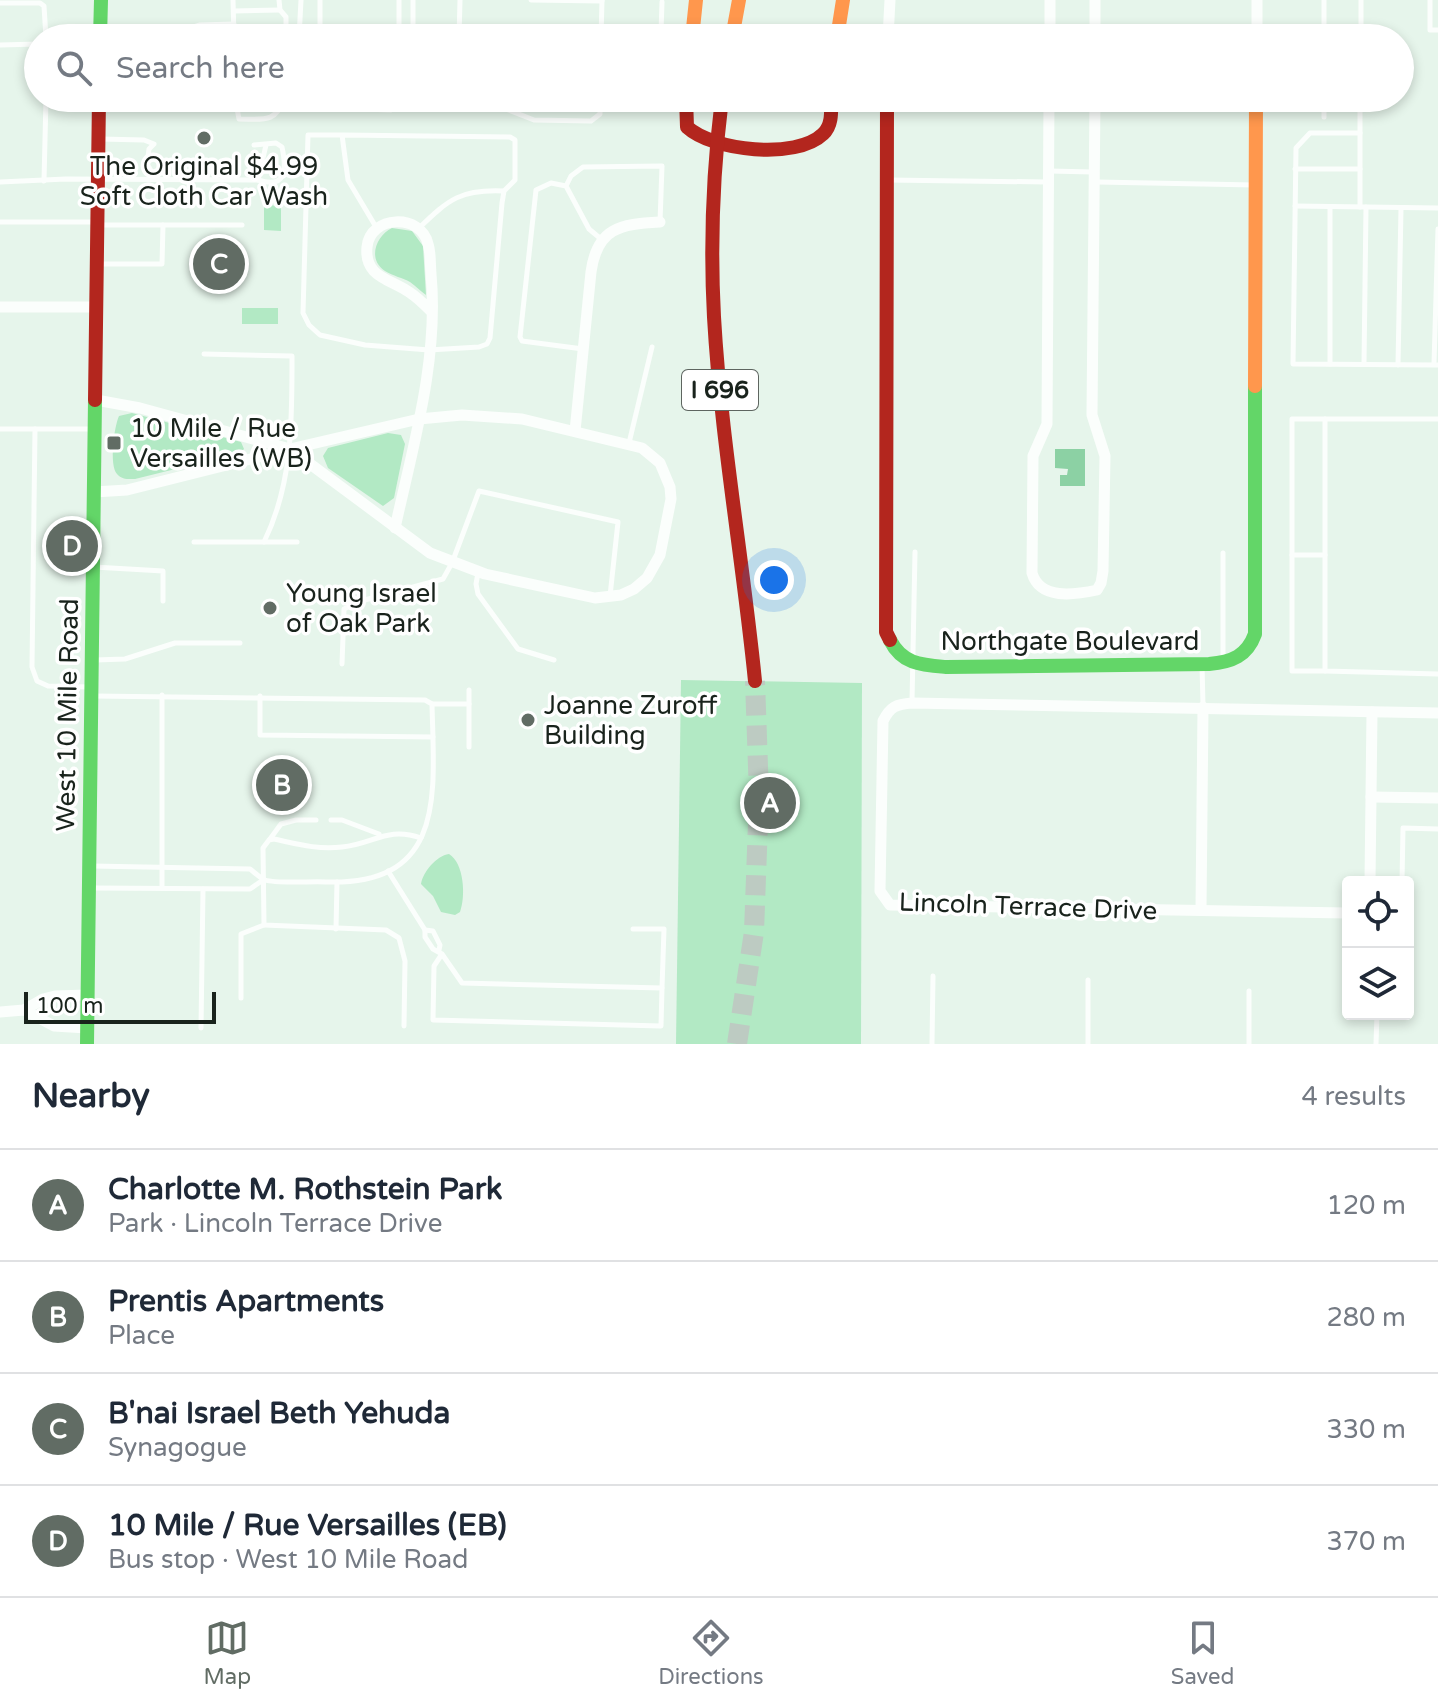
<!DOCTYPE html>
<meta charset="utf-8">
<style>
body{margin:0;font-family:"Varela Round",sans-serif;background:#f2f2f3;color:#1f2937}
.controls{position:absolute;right:24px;bottom:24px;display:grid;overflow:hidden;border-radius:8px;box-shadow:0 4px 12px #0003}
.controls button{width:72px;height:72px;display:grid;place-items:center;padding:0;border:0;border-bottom:2px solid #e0e1e3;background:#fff;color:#1f2937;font:40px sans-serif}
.scale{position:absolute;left:24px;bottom:20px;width:192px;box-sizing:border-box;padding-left:8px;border:4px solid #19231c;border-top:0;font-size:22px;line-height:28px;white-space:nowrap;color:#19231c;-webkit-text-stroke:6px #fff;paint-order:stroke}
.you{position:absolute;left:774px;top:580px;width:28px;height:28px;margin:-20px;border:6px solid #fff;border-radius:50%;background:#1a73e8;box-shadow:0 0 0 12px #1a73e833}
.badge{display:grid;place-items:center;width:52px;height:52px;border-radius:50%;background:#616c64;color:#fff;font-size:26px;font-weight:700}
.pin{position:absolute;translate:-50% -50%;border:4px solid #fff;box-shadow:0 2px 8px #0006}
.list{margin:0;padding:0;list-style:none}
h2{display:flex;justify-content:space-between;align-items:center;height:104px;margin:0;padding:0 32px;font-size:34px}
h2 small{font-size:26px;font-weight:400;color:#747a83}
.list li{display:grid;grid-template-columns:52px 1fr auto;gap:24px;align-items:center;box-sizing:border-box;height:112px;padding:0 32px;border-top:2px solid #e0e1e3}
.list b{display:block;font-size:30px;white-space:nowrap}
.list p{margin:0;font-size:26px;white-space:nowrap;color:#747a83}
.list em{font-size:26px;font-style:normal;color:#747a83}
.icon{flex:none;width:44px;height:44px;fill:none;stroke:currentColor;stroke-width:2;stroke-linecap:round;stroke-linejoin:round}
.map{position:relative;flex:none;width:1438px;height:1044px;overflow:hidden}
.search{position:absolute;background:#fff;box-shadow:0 4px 12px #0003;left:24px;right:24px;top:24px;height:88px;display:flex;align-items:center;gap:20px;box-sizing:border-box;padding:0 28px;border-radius:44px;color:#747a83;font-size:30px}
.sheet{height:552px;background:#fff}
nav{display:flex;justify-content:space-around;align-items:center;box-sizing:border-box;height:112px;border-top:2px solid #e0e1e3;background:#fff;font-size:22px;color:#747a83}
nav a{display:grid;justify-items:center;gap:4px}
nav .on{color:#616c64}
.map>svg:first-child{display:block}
.green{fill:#b2e9c4}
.water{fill:#8cd1a4}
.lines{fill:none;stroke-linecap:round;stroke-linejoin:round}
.highway-tunnel{stroke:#bdcbc2;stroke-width:20;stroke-dasharray:20 10;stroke-linecap:butt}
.lane{stroke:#fbfefc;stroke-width:5}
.street{stroke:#fbfefc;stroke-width:11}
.fast{stroke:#63d668;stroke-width:14}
.slow{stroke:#ff974d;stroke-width:14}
.jam{stroke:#b3261e;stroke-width:14}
.poi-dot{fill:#616c64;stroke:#fff;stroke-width:3}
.labels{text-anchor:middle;stroke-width:7;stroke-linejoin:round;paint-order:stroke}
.shield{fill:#fff;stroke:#5e6560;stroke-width:2}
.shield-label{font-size:24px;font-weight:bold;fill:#19231c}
.poi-label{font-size:26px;fill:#19231c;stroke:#fff;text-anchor:start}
.street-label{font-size:26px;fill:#19231c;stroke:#fff}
</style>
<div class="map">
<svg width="1438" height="1044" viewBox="0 0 1438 1044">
<rect width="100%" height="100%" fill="#e6f5eb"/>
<g class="green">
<path d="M264,205l17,1v25l-17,-1z"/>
<path d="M392,228l20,3 11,15 3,49c-6,-4 -10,-9 -16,-13 -7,-4 -17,-6 -25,-11 -18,-12 -9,-35 7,-43z"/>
<rect x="242" y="308" width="36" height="16"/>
<path d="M132,413l109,29 3,7 -4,4 -105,26c-6,0 -13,1 -18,-5 -8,-9 -3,-47 2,-58z"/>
<path d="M388,433l13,2 4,9 -11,54 -11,8 -55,-38 -5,-12 5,-8z"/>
<path d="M681,680l181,3 -1,361h-185z"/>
<path d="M449,854c15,9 17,42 11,58l-5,3 -14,-3 -8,-16 -12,-12c2,-12 15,-28 28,-30z"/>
</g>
<path class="water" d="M1055,449h30v37h-25v-11h7l1,-6 -13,-1z"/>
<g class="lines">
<path class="highway-tunnel" d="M737,1044l17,-112 5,-137 -4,-114"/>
<g class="lane">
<path d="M233,0l1,38"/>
<path d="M279,0l1,10 6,7v21"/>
<path d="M320,0v38"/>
<path d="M399,0v38"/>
<path d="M413,0v28l248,4 1,-30"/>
<path d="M531,0l71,1"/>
<path d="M1430,0v30h8"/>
<path d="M0,3h40l4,3 2,32"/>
<path d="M234,11l46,-1"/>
<path d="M158,38l42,-13 34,-1"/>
<path d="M299,38l2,-38"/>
<path d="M459,38l1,-38"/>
<path d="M601,38l1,-38"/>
<path d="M1324,38v-38"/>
<path d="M1361,38v-38"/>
<path d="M0,45l38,-1"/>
<path d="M235,98l4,21c24,0 36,5 46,-21"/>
<path d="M299,98l6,9 86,3 9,-8v-4"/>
<path d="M459,98v7l4,4h43l28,11 57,1 9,-7v-16"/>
<path d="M1360,98v35h-50l-14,15 -3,216 145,1"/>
<path d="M100,106l135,-3"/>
<path d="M1324,117v-19"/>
<path d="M1360,133v74"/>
<path d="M342,135l168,2 5,3v40l-11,11 -2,12 -12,135 -3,6 -8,3 -50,3 -64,-5 -45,-10 -11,-10 -6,-12 5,-178h34l6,45 28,47"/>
<path d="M100,139l44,1 10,4 -5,5 -2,15 9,15"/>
<path d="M1295,169h65"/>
<path d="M1049,171l44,1"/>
<path d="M258,180l8,-35"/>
<path d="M887,180l161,2"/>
<path d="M44,181l2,-83"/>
<path d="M0,182l66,-3 192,1c28,9 29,-9 24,-33l-6,-4 -22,2"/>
<path d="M1097,182l158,3"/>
<path d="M566,186l5,-10 12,-9 79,-1 -2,56"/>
<path d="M1295,206l143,2"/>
<path d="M0,222h97"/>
<path d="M99,225h143"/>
<path d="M419,228c30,-29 42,-39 85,-37"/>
<path d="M98,264h64l1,-39"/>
<path d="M583,349l-61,-8 -2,-4 16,-147 15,-7 15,3 23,43 12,10"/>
<path d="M204,354l88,2c0,64 1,127 -28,186"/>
<path d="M1330,364v-157"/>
<path d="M1364,364l2,-157"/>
<path d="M1434,364l4,-135"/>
<path d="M1398,365l3,-157"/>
<path d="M1438,419h-113v252l113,3"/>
<path d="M0,429h35"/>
<path d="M629,443l23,-96"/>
<path d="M194,542h103"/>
<path d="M1292,555h33"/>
<path d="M94,567l69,4v30"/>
<path d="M478,573l-2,11 2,10 40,55 36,11"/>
<path d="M95,660l30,-1 50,-16h65"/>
<path d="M1223,662v-109"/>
<path d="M342,664l2,-55 17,-8 82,-22 9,-16 27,-72 139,31 -8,74"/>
<path d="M1202,664l1,42"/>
<path d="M1325,671h-33v-252h33"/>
<path d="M89,687l-41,-1 -11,-5 -5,-14 3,-238h59"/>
<path d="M469,690v57"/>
<path d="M260,696v39l173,2"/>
<path d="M912,702l3,-150"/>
<path d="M432,704h37"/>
<path d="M331,820h11l37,14"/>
<path d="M270,839l11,-15 15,-4h20"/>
<path d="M92,866l158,3c4,3 10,9 15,11 12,4 47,1 61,2 121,4 108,-89 106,-178l-7,-4 -332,-4"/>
<path d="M388,871l37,59v7l8,12 9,5 20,29 200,5 -1,38 -228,-6 1,-54 8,-12"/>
<path d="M1402,882l1,-54 35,1"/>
<path d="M92,888l158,1 13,-9"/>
<path d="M162,888v-193"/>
<path d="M336,929l1,-47"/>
<path d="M633,929h31l-2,59"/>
<path d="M425,930l8,1 7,14 -1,5"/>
<path d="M241,998v-64l23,-9"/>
<path d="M404,1026l1,-65 -6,-23 -13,-8 -122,-5 -1,-77 6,-8 5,-1c23,5 44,11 68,8 32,-3 45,-21 79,-9"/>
<path d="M201,1028l2,-139"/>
<path d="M932,1044l1,-68"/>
<path d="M1088,1044v-64"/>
<path d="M1249,1044v-53"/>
<path d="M1376,1044l1,-30"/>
</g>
<g class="street">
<path d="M888,38l2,-38"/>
<path d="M1050,38v-38"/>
<path d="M1095,38v-38"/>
<path d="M1257,38v-38"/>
<path d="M1049,98l-2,326 -14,32 -1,117c8,27 42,22 65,17l4,-7 2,-12 2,-115 -13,-41 3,-317"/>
<path d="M0,307h97"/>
<path d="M575,431l16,-159c6,-44 29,-48 69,-50"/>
<path d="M94,492l33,-2 163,-41 129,-30 43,-4 60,4 120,29 18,15 10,24 1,12 -11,56 -13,23 -13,11 -13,6 -26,3 -110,-24 -55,-21 -140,-104 -150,-41 -44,-8"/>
<path d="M395,528c18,-82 44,-169 36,-254 -1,-10 0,-21 -3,-30 -7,-31 -58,-29 -61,3 -3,30 23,32 42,45 8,5 16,13 23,20"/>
<path d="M1371,797l67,1"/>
<path d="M1370,882l2,-170"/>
<path d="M1201,910l2,-203"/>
<path d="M1348,913l-458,-8 -10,-14 3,-170c7,-14 13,-17 29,-18l526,10"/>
<path d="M24,1010l30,16 33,2"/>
<path d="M0,1012l24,-2 19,-11 12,-3 33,-1"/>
</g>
<g class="fast">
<path d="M100,38l1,-38"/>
<path d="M890,640c12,24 31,25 56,27l263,-3c23,-2 38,-8 46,-30v-248"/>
<path d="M87,1044l8,-644"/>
</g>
<g class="slow">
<path d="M692,38l4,-38"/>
<path d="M732,38l7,-38"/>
<path d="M837,38l6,-38"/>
<path d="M1255,386l1,-288"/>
</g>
<g class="jam">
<path d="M686,98l1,29c26,24 109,33 136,7 10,-9 8,-24 8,-36"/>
<path d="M722,98c-9,73 -12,146 -8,219 7,122 29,243 41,364"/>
<path d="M887,98l-1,534 4,8"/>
<path d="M95,400l4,-302"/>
</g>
</g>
<g class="poi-dot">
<circle cx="204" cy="138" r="8"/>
<rect x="106" y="435" width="16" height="16" rx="4"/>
<circle cx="270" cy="608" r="8"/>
<circle cx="528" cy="720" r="8"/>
</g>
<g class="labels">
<rect class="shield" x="682" y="370" width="76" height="40" rx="6"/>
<g class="shield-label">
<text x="720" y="398">I 696</text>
</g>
<g class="poi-label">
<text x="204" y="175" text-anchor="middle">The Original $4.99<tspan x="204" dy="30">Soft Cloth Car Wash</tspan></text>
<text x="130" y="437">10 Mile / Rue<tspan x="130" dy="30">Versailles (WB)</tspan></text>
<text x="286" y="602">Young Israel<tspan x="286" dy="30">of Oak Park</tspan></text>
<text x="544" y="714">Joanne Zuroff<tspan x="544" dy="30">Building</tspan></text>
</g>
<g class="street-label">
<text x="1070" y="650">Northgate Boulevard</text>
<text transform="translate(67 715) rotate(-89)" y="9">West 10 Mile Road</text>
<text transform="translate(1028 906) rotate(2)" y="9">Lincoln Terrace Drive</text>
</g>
</g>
</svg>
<div class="controls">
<button><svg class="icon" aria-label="locate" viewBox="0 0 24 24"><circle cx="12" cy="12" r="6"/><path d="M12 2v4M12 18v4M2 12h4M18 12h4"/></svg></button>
<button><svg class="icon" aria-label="layers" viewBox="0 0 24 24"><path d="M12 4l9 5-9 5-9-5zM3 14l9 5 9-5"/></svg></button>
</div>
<div class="scale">100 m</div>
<div class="you"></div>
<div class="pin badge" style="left:770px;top:803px">A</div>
<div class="pin badge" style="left:282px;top:785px">B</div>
<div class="pin badge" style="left:219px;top:264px">C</div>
<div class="pin badge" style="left:72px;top:546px">D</div>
<div class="search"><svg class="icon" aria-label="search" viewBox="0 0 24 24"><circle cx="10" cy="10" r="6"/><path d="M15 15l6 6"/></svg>Search here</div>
</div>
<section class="sheet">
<h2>Nearby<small>4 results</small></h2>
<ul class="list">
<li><span class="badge">A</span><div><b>Charlotte M. Rothstein Park</b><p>Park · Lincoln Terrace Drive</p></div><em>120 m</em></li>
<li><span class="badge">B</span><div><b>Prentis Apartments</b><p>Place</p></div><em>280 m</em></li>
<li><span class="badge">C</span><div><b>B'nai Israel Beth Yehuda</b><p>Synagogue</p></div><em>330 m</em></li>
<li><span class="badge">D</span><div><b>10 Mile / Rue Versailles (EB)</b><p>Bus stop · West 10 Mile Road</p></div><em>370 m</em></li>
</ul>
</section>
<nav>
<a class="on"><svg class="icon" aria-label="map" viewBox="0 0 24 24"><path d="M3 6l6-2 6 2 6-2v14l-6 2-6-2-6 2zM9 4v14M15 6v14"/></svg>Map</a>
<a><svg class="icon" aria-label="directions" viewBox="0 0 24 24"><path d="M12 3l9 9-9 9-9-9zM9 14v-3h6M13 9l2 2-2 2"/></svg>Directions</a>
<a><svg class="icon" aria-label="saved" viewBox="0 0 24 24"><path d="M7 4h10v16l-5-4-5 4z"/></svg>Saved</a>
</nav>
